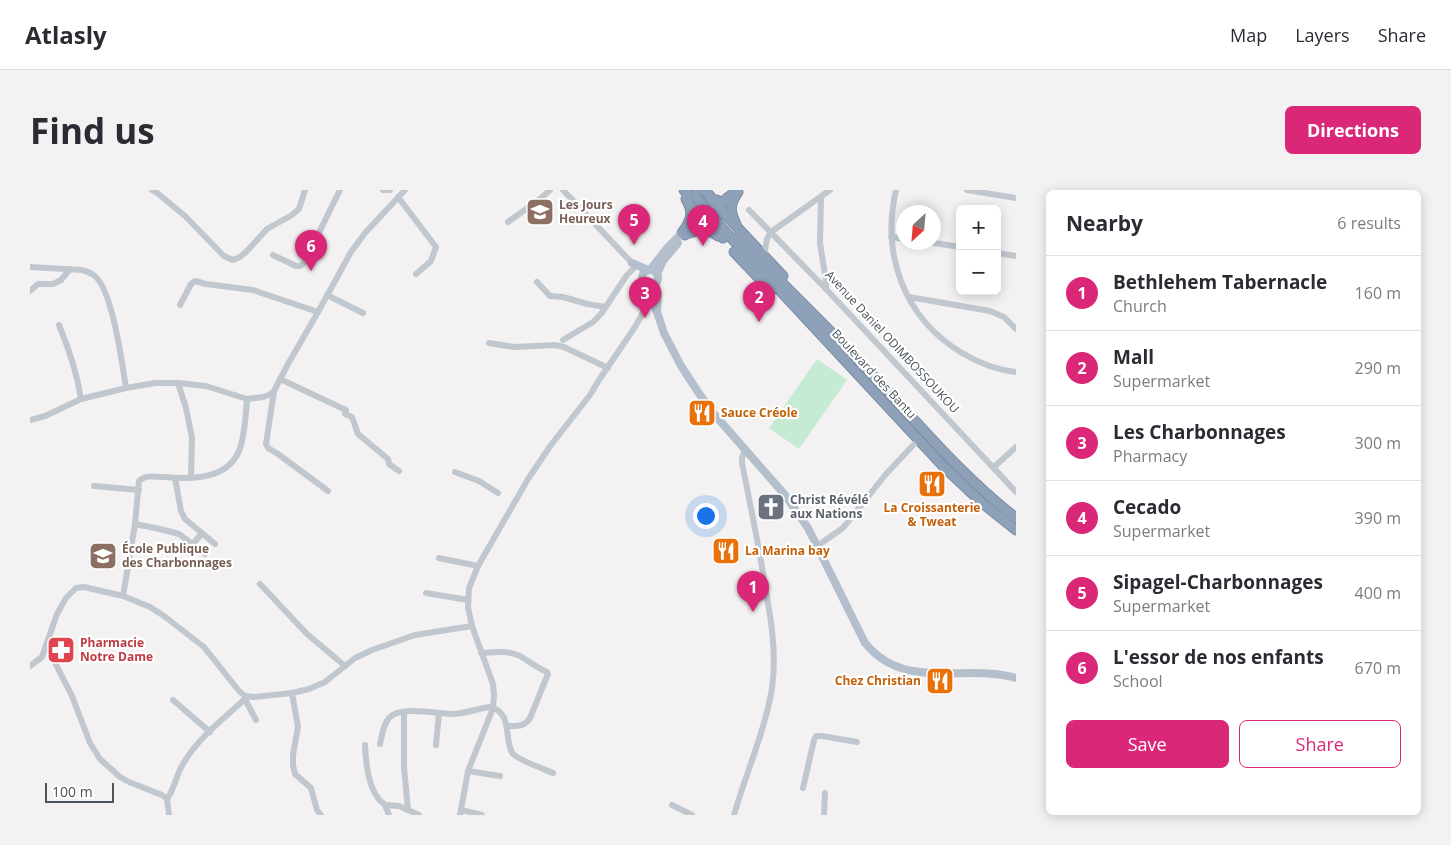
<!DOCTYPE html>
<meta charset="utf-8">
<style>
body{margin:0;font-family:"Open Sans",sans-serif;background:#f2f2f3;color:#2b2b33}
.controls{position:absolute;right:15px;top:15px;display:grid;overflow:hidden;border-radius:8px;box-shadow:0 2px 12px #0003}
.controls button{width:45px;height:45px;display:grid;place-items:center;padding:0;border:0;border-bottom:1px solid #e1e1e2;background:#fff;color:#2b2b33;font:25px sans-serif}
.compass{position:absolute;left:866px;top:15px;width:45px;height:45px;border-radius:50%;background:#fff;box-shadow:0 2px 12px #0003;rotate:206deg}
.scale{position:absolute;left:15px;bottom:12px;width:69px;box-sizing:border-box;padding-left:5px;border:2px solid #4a535c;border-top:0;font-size:14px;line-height:18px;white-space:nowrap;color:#4a535c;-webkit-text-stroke:4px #fff;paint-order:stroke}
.you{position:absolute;left:675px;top:325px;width:18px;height:18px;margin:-12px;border:4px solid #fff;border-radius:50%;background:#1a73e8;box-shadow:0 0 0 8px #1a73e833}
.badge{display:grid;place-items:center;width:32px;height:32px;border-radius:50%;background:#db2777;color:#fff;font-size:16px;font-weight:700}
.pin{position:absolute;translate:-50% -41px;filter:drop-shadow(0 1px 2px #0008)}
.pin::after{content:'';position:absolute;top:26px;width:18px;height:15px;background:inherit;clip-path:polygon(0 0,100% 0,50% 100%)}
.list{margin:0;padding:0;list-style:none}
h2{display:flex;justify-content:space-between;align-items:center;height:65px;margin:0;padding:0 20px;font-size:21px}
h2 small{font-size:16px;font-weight:400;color:#7c7c81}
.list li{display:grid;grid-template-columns:32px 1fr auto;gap:15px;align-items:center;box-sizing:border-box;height:75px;padding:0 20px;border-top:1px solid #e1e1e2}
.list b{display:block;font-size:19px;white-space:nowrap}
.list p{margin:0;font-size:16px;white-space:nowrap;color:#7c7c81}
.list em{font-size:16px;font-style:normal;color:#7c7c81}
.actions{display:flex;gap:10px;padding:15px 20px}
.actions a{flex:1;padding:11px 0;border:1px solid #db2777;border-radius:8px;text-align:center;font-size:18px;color:#db2777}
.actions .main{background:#db2777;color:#fff}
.map{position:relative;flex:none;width:986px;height:625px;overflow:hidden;border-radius:8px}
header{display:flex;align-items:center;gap:30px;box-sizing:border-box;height:70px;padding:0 25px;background:#fff;border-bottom:1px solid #e1e1e2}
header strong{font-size:24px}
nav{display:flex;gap:28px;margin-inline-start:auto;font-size:18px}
.intro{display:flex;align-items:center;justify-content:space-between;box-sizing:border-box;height:120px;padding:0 30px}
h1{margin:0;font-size:35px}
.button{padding:12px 22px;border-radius:8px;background:#db2777;color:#fff;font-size:18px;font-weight:700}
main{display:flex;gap:30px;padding:0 30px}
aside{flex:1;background:#fff;border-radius:8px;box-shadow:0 2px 12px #0003}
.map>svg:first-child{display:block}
.green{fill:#c5ebd5}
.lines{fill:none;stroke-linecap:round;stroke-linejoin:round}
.highway-casing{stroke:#798ca5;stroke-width:11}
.minor{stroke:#c0c7ce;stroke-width:6}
.major{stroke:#b3bfcc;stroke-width:8}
.highway{stroke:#8ea1b9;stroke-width:9}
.highway-bridge-casing{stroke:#798ca5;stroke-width:11;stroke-linecap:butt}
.highway-bridge{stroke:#8ea1b9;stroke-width:9}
.labels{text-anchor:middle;stroke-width:4.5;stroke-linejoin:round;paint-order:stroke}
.education-label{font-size:12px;font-weight:bold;fill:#785e54;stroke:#fff;text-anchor:start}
.street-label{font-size:12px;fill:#4a535c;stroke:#fff}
.food-label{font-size:12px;font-weight:bold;fill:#c56008;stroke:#fff;text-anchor:start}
.worship-label{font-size:12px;font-weight:bold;fill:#5b616d;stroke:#fff;text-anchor:start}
.health-label{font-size:12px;font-weight:bold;fill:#be3a42;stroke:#fff;text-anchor:start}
</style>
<header>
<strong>Atlasly</strong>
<nav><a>Map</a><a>Layers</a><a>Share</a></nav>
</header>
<div class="intro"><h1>Find us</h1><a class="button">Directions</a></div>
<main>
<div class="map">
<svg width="986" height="625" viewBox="0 0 986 625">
<rect width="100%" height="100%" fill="#f3f1f1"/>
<path class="green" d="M787,169l30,21 -48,69 -30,-21z"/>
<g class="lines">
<defs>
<g id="highway">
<path d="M654,0l17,23"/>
<path d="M666,0l3,3"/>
<path d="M675,0l9,11 3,-1"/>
<path d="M707,0l-12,10 -6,8 64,68"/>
<circle cx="680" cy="20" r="9"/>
<path d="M706,34c-7,-14 -6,-20 2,-32"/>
<path d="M691,37l222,239 38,36 35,28"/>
<path d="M652,43c10,-14 12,-20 4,-34"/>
<path d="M660,43c10,-4 18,-4 28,3"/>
<path d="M655,45l12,-11 10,-6 16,20"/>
<path d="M708,48c42,44 86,86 128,130 49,51 93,106 150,150"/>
<path d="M704,62l37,39"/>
</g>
</defs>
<use href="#highway" class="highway-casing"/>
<g class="minor">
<path d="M122,0l4,2 29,24 39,40 9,4 7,-3 7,-6 20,-22 25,-14 7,-6 6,-19"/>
<path d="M353,0h7"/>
<path d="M533,0l69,73"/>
<path d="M866,0c-15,65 8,128 66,163 17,10 34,17 54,19"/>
<path d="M937,0l49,8"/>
<path d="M368,7l38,50 -5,14 -15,13"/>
<path d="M791,7l-1,46 6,38v8"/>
<path d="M719,20l77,79 190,203"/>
<path d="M478,32l32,-23 10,-9"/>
<path d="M861,47l13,2"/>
<path d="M898,52l32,5"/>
<path d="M967,63l19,3"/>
<path d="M243,65l23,11h4l4,-3 36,-73"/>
<path d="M734,66l3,-17 4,-7 59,-42"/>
<path d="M0,77l52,3c6,2 10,3 14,7 17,17 26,86 30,111"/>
<path d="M507,92l13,14 13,1 24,7 19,3"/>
<path d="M0,101l8,-7h15l8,-4 9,-11"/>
<path d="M297,105l36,18"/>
<path d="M879,107l81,14 14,6 12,12"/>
<path d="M150,115l11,-21 4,-3 11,3 47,6 65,22"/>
<path d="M29,135c10,24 18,48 22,74"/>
<path d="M533,150l30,-18 8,-8 26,-39 8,-8"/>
<path d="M459,153l25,4 41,-2 9,2 44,21"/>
<path d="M250,189l66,31 -1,4 7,3 6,17 30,25 1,5 10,7"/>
<path d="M148,193l8,25 6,30 -1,40"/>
<path d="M244,201l-8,53 2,4 10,6 50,37"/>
<path d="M0,230l15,-4 36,-17 45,-11 29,-5h23l28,3 41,13 16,-2 6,-2 5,-4 14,-27 30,-52 33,-60 14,-19 40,-43"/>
<path d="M964,277l22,-20"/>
<path d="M425,282l24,9 19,12"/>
<path d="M145,288l6,33 4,8 30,25"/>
<path d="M64,296l45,4"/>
<path d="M105,334l25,5 19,5 26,20"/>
<path d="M163,354l9,-11"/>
<path d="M787,356l26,-18 43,-54 32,-34"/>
<path d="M409,368l39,8"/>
<path d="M230,394l47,50 38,32"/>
<path d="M396,403l42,7"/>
<path d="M93,406l12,-72 4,-43c7,-7 16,-4 25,-4 30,3 68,2 77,-32 4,-15 5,-31 6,-46"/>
<path d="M16,455l26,51 18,47 10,16 20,18 9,5 33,13 5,4"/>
<path d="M451,463c13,-1 27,-3 39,3 10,6 16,11 27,16l1,2 -18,44c-6,9 -12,8 -23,8"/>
<path d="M0,476l12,-9 15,-43 9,-16 10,-10 8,-1 39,9 27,11 14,9 40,31 35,44 6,5 8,1 39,-4 17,-4 16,-7 30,-24 17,-8 43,-15 57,-9"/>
<path d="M262,503l6,34 -5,28v10l2,9 16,14 6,22 4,5"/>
<path d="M215,509l11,21"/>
<path d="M143,510l37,32"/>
<path d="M374,522v55l4,43"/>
<path d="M350,554c2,-9 3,-19 9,-26 12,-13 49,-4 65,-4 12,-1 24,-5 35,-7 25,4 14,34 24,47 6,6 31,15 40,19"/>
<path d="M335,555c1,19 3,48 20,60l14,1 20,9"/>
<path d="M406,555l3,-32"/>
<path d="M438,581l32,5"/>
<path d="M773,598l11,-48 2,-4h6l35,6"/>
<path d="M137,609c8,-11 9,-24 16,-35 15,-26 40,-45 62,-65v-3"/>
<path d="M137,609l2,16"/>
<path d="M355,615l4,10"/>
<path d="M642,615l20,10"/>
<path d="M431,620l21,5"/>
<path d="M430,625l8,-44 25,-63 1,-13 -1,-11 -21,-58 -4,-19 1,-19 9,-22 50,-87 23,-34 39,-50 9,-15 36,-53 10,-18 4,-13"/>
<path d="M704,625c12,-42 31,-84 38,-127 5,-34 -1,-69 -7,-102 -6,-41 -15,-82 -23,-123v-5l3,-8"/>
<path d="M794,625l1,-22"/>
</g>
<g class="major">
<path d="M602,73l16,7"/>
<path d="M620,80l18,-23 14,-14"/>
<circle cx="620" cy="88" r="8"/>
<path d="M627,84l6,-13 15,-18"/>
<path d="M615,94l12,28 7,21 16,31 18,28 16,22 71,81 23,33 57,115c40,49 99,20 151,35"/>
<path d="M625,94l3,9 -1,19"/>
</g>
<use href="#highway" class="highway"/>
<defs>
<path id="highway-bridge" d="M665,6l26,31"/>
</defs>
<use href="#highway-bridge" class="highway-bridge-casing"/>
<use href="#highway-bridge" class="highway-bridge"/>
</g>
<defs>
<symbol id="school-square" viewBox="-11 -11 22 22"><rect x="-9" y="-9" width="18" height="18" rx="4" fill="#8d6e63" stroke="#fff"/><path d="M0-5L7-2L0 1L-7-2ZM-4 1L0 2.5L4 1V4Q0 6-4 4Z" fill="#fff"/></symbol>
<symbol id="restaurant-square" viewBox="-11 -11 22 22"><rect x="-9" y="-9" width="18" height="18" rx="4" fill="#e8710a" stroke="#fff"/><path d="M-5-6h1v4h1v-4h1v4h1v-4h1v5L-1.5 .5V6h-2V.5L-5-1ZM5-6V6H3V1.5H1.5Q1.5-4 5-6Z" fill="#fff"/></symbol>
<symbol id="church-square" viewBox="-11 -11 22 22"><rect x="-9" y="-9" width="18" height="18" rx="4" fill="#6b7280" stroke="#fff"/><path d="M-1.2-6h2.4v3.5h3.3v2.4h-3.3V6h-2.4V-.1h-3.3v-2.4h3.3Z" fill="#fff"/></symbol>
<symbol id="pharmacy-square" viewBox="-11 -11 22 22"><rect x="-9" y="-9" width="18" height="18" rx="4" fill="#e0444e" stroke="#fff"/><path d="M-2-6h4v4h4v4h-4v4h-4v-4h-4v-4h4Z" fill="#fff"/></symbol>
</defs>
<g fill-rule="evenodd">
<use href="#school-square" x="494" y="6" width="32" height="32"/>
<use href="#restaurant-square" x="656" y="207" width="32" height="32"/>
<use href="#restaurant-square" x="886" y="278" width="32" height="32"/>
<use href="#church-square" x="725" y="301" width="32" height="32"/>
<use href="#restaurant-square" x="680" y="345" width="32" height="32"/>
<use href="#school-square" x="57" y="350" width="32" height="32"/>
<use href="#pharmacy-square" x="15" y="444" width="32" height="32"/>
<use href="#restaurant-square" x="894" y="475" width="32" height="32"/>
</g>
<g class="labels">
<g class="education-label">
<text x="529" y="19">Les Jours<tspan x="529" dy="14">Heureux</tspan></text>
<text x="92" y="363">École Publique<tspan x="92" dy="14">des Charbonnages</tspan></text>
</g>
<g class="street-label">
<text transform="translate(862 152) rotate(47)" y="4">Avenue Daniel ODIMBOSSOUKOU</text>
<text transform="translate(844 184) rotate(47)" y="4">Boulevard des Bantu</text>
</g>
<g class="food-label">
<text x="691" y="227">Sauce Créole</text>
<text x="902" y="322" text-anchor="middle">La Croissanterie<tspan x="902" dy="14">&amp; Tweat</tspan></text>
<text x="715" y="365">La Marina bay</text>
<text x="891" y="495" text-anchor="end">Chez Christian</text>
</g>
<g class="worship-label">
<text x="760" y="314">Christ Révélé<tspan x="760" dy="14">aux Nations</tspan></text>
</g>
<g class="health-label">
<text x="50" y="457">Pharmacie<tspan x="50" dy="14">Notre Dame</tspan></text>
</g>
</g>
</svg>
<div class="controls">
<button>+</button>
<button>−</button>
</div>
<svg class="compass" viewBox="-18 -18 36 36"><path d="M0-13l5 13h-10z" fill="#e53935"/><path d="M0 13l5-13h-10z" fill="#7c7c81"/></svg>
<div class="scale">100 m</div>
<div class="you"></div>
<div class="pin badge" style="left:723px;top:422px">1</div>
<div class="pin badge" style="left:729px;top:132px">2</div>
<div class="pin badge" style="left:615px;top:128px">3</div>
<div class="pin badge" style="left:673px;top:56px">4</div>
<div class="pin badge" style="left:604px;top:55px">5</div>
<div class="pin badge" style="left:281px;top:81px">6</div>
</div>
<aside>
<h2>Nearby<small>6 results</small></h2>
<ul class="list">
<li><span class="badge">1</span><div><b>Bethlehem Tabernacle</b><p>Church</p></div><em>160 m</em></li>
<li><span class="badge">2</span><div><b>Mall</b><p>Supermarket</p></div><em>290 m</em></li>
<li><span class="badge">3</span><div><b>Les Charbonnages</b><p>Pharmacy</p></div><em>300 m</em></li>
<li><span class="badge">4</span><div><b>Cecado</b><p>Supermarket</p></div><em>390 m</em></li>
<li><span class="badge">5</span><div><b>Sipagel-Charbonnages</b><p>Supermarket</p></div><em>400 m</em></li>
<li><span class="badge">6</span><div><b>L'essor de nos enfants</b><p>School</p></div><em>670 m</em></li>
</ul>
<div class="actions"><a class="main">Save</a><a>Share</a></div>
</aside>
</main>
